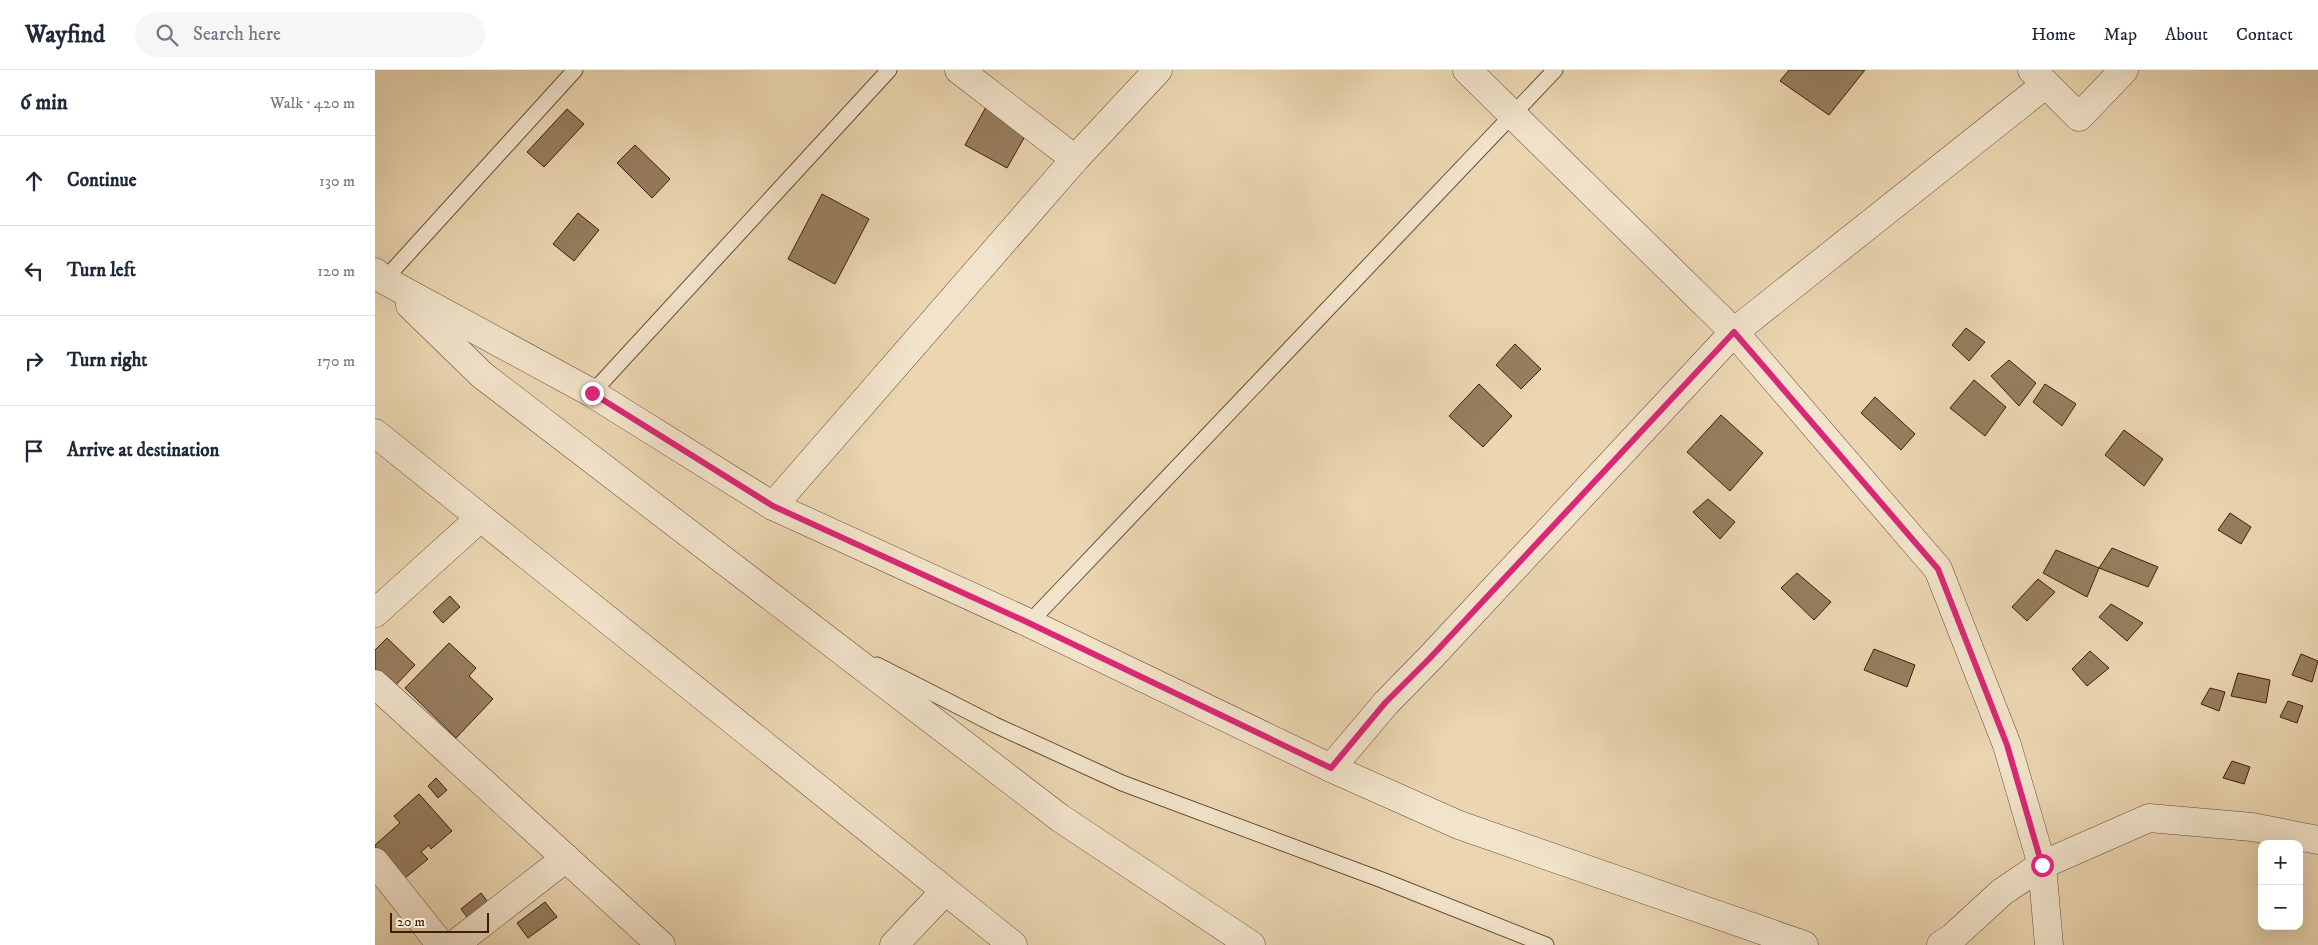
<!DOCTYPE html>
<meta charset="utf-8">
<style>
body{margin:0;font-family:"IM FELL DW Pica",serif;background:#f6f6f7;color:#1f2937}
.controls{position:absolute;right:15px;bottom:15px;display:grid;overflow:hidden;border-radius:10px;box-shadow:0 5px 20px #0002}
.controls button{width:45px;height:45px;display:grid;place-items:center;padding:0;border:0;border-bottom:1px solid #e0e1e3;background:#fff;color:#1f2937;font:25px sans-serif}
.scale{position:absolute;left:15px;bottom:12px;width:99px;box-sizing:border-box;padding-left:5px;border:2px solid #3b1f06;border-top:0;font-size:14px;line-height:18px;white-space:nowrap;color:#3b1f06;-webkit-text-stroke:4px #f2e4cc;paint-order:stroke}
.stop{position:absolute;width:15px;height:15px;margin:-11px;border:4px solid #db2777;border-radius:50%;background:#fff}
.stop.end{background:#db2777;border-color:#fff;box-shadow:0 1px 5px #0008}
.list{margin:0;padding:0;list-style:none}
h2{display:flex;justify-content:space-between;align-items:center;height:65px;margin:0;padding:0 20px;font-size:21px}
h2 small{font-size:16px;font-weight:400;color:#747a83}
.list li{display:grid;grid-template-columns:32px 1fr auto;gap:15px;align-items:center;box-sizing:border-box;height:90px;padding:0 20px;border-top:1px solid #e0e1e3}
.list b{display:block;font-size:19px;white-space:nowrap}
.list em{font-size:16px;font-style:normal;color:#747a83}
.icon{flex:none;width:28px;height:28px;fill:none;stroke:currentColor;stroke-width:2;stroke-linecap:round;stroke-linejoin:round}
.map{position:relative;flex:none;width:1943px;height:875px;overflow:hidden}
header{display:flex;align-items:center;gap:30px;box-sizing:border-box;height:70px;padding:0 25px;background:#fff;border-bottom:1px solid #e0e1e3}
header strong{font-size:24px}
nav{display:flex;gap:28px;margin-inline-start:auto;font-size:18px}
.search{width:350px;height:45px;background:#f6f6f7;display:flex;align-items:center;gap:12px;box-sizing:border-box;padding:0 18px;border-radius:28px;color:#747a83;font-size:19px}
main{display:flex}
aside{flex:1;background:#fff}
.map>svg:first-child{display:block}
.building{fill:#977e5f;stroke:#3b1f06}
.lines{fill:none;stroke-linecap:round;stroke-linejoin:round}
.lane-casing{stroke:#674d31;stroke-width:17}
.street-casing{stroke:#674d31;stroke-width:29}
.lane{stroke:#f2e4cc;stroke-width:15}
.street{stroke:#f2e4cc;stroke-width:28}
.route{stroke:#db2777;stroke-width:6}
</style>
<header>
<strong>Wayfind</strong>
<div class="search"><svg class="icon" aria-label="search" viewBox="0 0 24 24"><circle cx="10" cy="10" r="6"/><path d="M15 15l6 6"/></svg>Search here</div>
<nav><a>Home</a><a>Map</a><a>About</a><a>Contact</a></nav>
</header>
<main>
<aside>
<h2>6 min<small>Walk · 420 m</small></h2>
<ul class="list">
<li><svg class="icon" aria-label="ahead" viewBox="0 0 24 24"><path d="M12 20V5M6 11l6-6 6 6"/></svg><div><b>Continue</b></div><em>130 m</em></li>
<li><svg class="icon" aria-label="left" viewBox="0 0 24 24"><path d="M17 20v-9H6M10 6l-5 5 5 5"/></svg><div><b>Turn left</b></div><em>120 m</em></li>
<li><svg class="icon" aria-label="right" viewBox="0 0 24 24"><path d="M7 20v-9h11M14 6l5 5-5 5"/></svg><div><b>Turn right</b></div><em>170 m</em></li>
<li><svg class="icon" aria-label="arrive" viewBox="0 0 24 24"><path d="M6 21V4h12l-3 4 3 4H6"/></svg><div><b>Arrive at destination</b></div></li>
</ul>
</aside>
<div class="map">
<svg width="1943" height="875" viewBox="0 0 1943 875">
<rect width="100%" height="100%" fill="#ebd6b1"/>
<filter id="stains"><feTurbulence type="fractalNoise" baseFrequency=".004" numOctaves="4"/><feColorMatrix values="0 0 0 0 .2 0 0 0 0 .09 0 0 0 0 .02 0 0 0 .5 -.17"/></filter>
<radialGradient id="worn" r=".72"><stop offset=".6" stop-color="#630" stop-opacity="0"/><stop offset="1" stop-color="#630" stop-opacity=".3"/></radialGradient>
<g class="building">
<path d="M1414,0h76l-36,45 -49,-34z"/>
<path d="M611,37l42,24 -21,37 -42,-23z"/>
<path d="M192,39l17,15 -40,43 -17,-15z"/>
<path d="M260,75l35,34 -18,19 -35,-35z"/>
<path d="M447,124l47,25 -34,65 -47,-25z"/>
<path d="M203,143l21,17 -25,31 -21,-17z"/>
<path d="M1591,258l19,14 -16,19 -17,-16z"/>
<path d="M1140,274l26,25 -20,20 -25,-24z"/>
<path d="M1634,290l27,23 -17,23 -28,-30z"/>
<path d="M1599,310l32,27 -21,29 -35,-28z"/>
<path d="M1104,314l33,32 -29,31 -34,-31z"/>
<path d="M1670,314l31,20 -14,22 -29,-24z"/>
<path d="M1500,327l40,37 -14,16 -40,-37z"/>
<path d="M1346,345l42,38 -33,38 -43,-39z"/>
<path d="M1749,360l39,29 -19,27 -39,-31z"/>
<path d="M1333,429l27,23 -15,17 -27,-27z"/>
<path d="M1855,443l21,14 -10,17 -23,-14z"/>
<path d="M1737,478l46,19 -10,20 -49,-19z"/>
<path d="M1681,480l43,18 -12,29 -44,-24z"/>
<path d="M1422,503l34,29 -17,18 -33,-32z"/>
<path d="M1663,509l17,13 -28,29 -15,-14z"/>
<path d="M75,526l10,11 -17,16 -10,-11z"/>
<path d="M1736,534l32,19 -16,18 -28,-24z"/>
<path d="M12,568l28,27 -23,24 -17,-16v-23z"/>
<path d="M74,573l27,25 -7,8 24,23 -37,39 -51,-50z"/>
<path d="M1499,579l41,16 -8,22 -43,-17z"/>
<path d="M1715,581l19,17 -22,18 -15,-17z"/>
<path d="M1926,584l17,7 -6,21 -20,-7z"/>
<path d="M1863,603l32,7 -4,23 -35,-7z"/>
<path d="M1835,618l15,4 -6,19 -18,-7z"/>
<path d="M1913,631l15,5 -6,17 -17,-6z"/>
<path d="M1857,691l18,6 -6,17 -21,-6z"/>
<path d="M61,708l11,12 -9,8 -10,-12z"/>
<path d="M44,724l33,37 -21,18 -2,-4 -8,7 7,7 -29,24 -24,-26v-12l25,-22 -6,-7z"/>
<path d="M106,823l12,16 -20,16 -12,-16z"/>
<path d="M170,832l12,15 -29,21 -11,-15z"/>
</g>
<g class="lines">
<defs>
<g id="lane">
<path d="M9,210l191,-210"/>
<path d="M217,323l297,-323"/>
<path d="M654,553l526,-553"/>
<path d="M502,595l118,60 127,58 260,97 164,65"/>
</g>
<g id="street">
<path d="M584,0l116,89"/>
<path d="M1092,0l267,262 204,237 69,176 35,120 7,80"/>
<path d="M1657,0l47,47 45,-47"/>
<path d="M0,202l9,8 208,113 181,113 256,117 302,145 128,57 345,120"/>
<path d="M35,235l72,70 578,443 191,127"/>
<path d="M0,363l638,512"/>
<path d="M398,436l302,-347 83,-89"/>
<path d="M0,543l105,-95"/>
<path d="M0,614l286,261"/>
<path d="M956,698l55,-65 44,-45 304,-326 312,-248"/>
<path d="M0,792l66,83"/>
<path d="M79,875l112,-87"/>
<path d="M519,875l51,-54"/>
<path d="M1566,875l12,-8 49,-45 40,-27 107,-47 103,9 66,13"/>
</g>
</defs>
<use href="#lane" class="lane-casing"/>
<use href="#street" class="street-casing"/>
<use href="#lane" class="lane"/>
<use href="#street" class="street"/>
</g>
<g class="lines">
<path class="route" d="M217,323l181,113 256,117 302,145 54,-65 45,-45 304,-326 204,237 69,176 35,120"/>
</g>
<rect width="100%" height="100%" filter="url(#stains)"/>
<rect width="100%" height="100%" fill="url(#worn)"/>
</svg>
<div class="controls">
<button>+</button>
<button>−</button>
</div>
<div class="scale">20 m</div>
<div class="stop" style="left:1667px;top:795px"></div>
<div class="stop end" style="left:217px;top:323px"></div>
</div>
</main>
